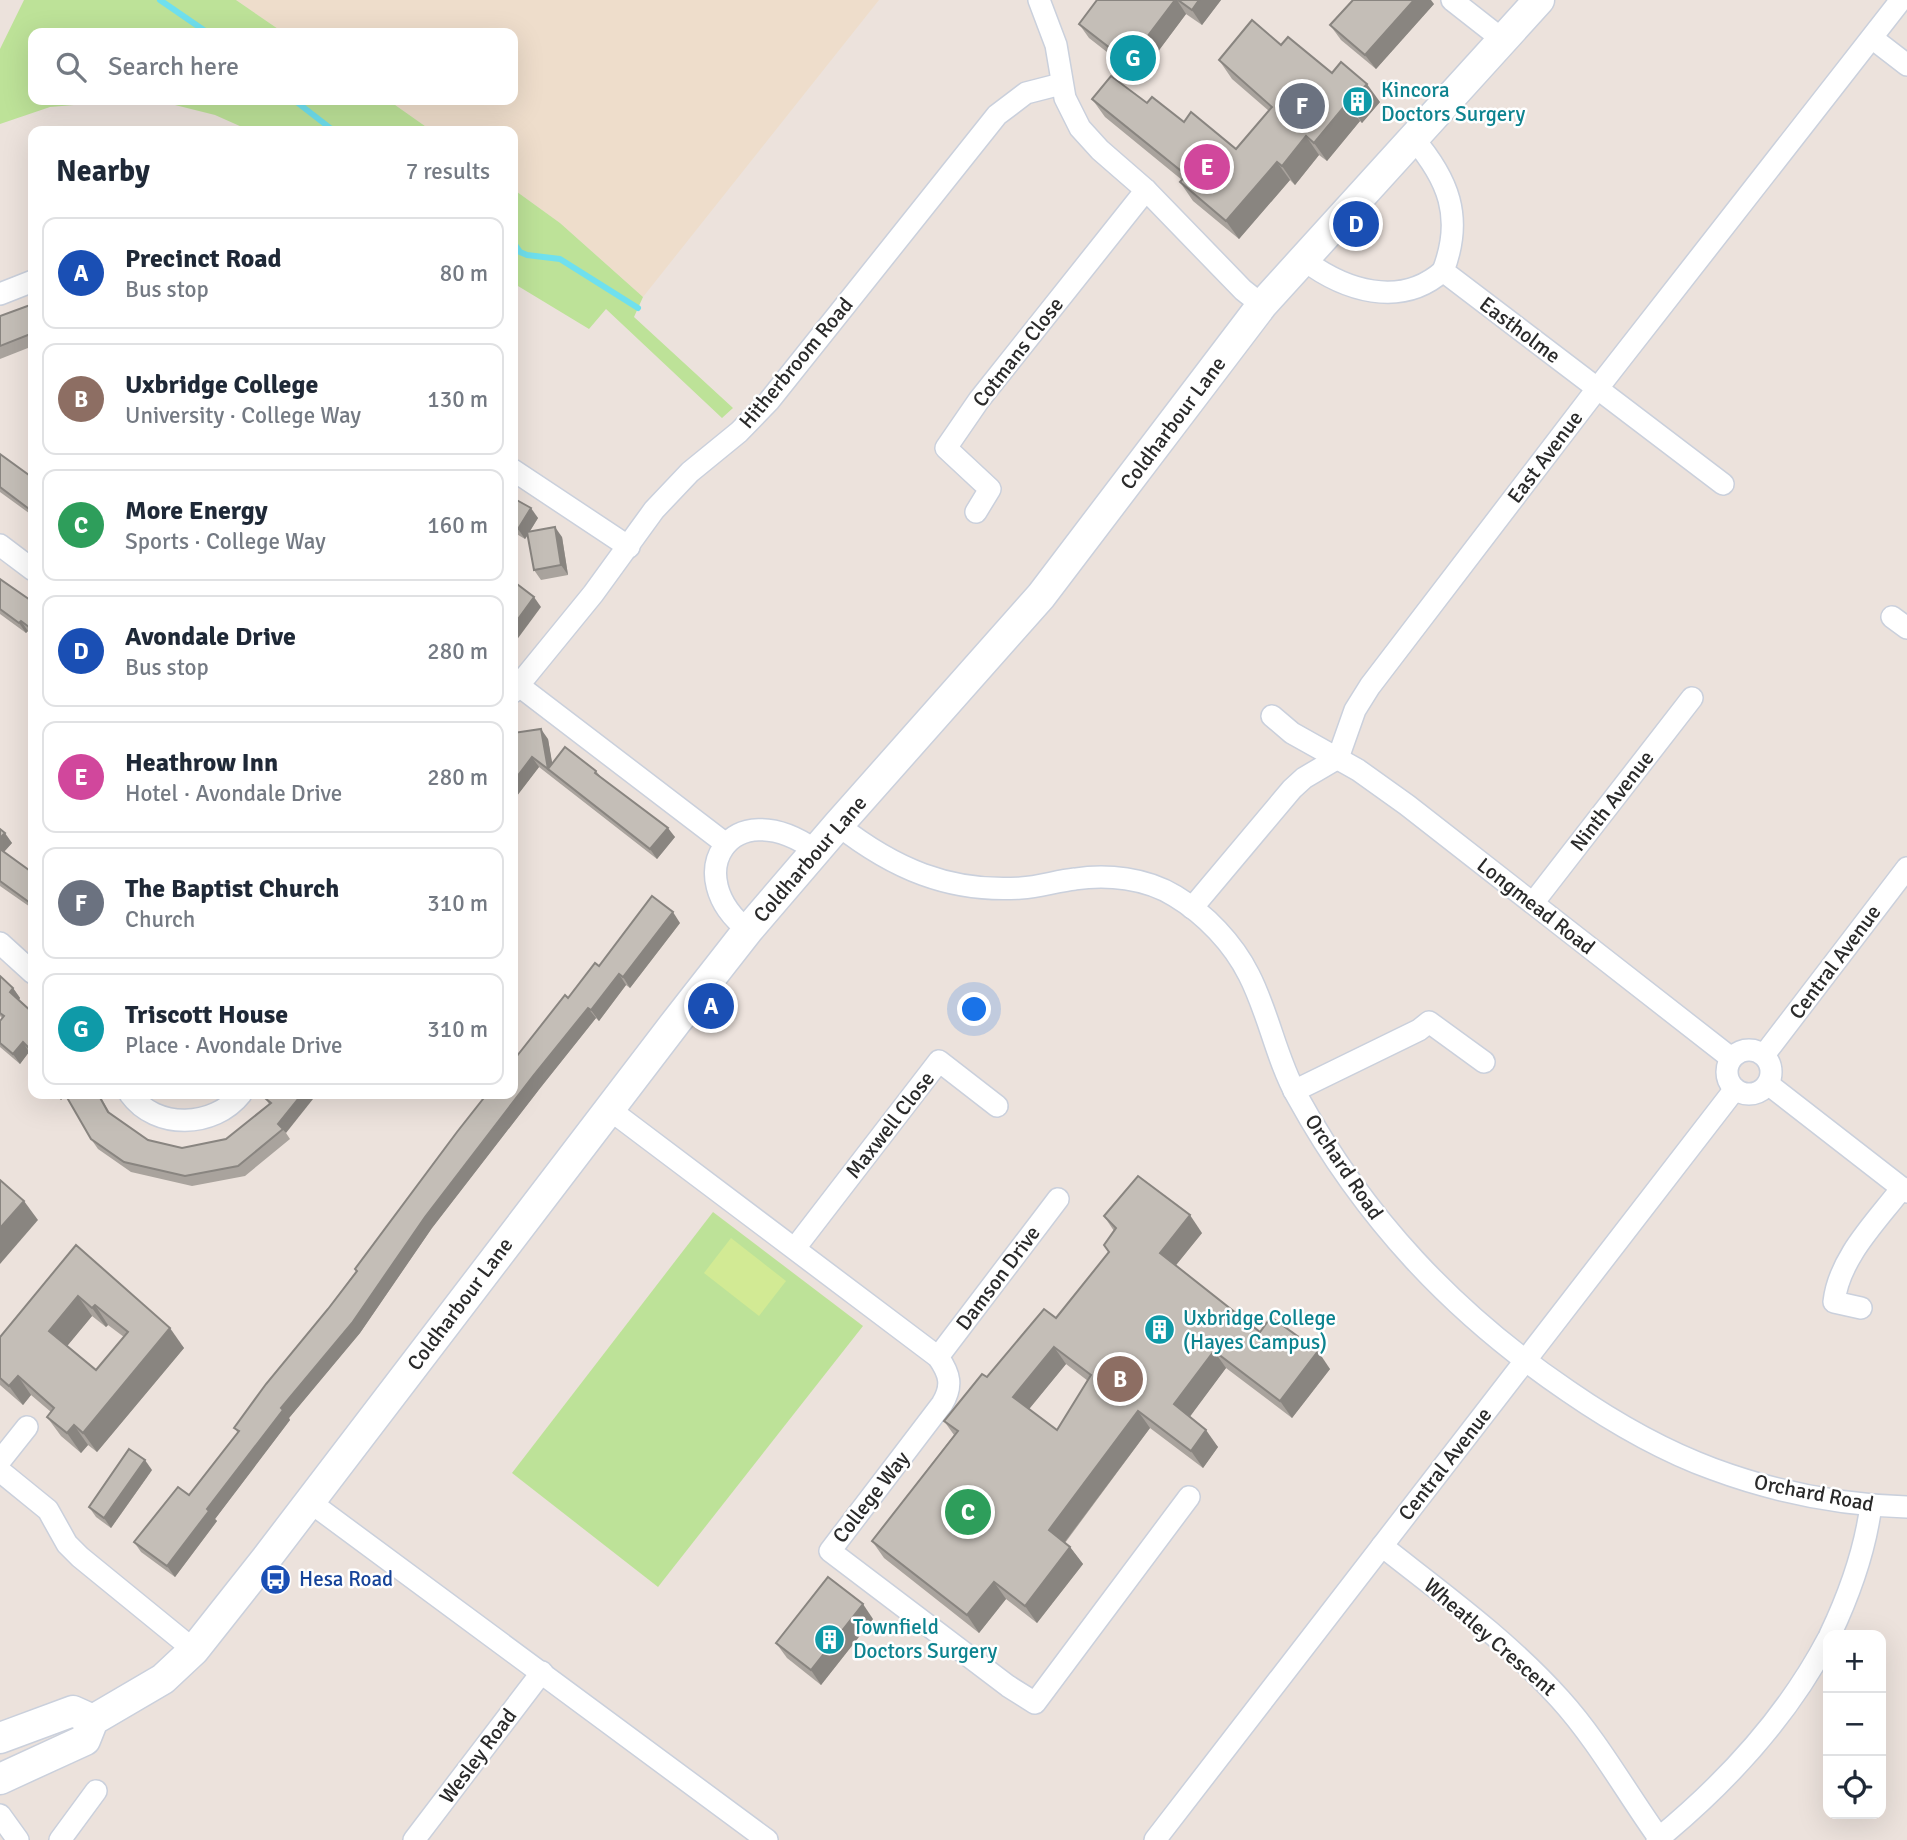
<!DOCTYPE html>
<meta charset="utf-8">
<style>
body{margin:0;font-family:Signika,sans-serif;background:#f2f2f3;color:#1f2937}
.controls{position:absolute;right:21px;bottom:21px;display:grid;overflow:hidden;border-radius:14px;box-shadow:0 7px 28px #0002}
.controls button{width:63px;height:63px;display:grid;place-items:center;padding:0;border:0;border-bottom:2px solid #e0e1e3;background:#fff;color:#1f2937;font:35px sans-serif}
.you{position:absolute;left:975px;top:1010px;width:24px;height:24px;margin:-18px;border:5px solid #fff;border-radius:50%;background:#1a73e8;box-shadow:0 0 0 10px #1a73e833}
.badge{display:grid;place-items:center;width:46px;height:46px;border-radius:50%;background:#1a73e8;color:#fff;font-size:23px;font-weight:700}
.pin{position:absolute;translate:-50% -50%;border:4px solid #fff;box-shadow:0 2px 7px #0006}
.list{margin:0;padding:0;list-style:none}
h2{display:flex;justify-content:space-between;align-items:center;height:91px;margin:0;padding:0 28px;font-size:30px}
h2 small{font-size:23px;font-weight:400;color:#747a83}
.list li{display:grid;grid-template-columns:46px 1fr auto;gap:21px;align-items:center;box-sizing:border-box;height:112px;margin:0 14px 14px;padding:0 14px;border:2px solid #e0e1e3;border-radius:14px}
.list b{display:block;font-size:26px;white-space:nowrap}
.list p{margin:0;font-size:23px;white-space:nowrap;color:#747a83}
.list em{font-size:23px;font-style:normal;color:#747a83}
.icon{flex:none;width:38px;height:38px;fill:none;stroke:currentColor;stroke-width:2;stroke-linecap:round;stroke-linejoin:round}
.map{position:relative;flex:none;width:1907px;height:1840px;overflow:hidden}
.search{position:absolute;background:#fff;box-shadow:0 7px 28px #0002;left:28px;top:28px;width:490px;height:77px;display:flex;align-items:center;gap:18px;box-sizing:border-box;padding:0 24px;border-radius:14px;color:#747a83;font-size:26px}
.panel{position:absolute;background:#fff;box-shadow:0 7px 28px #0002;left:28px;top:126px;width:490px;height:973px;border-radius:14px}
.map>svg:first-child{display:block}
.education{fill:#eeddcb}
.green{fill:#bde298}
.pitch{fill:#d2ea94}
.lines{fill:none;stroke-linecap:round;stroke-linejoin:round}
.stream{stroke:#6fe0ee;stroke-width:6}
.street-casing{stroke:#cad0dc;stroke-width:24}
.secondary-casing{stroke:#cad0dc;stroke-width:33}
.street{stroke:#fff;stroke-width:21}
.secondary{stroke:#fff;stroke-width:30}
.wall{fill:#a9a39d;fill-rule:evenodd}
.shaded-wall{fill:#898580}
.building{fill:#c4beb7;stroke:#898580;stroke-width:2;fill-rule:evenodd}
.labels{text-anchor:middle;stroke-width:5;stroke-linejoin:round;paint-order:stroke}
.culture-label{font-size:21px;fill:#0d838f;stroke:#fff;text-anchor:start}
.street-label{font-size:21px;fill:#2a2a2a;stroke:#fff}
.transit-label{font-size:21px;fill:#164399;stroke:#fff;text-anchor:start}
</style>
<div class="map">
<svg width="1907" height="1840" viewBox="0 0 1907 1840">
<rect width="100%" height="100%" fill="#ece2dc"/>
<path class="education" d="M236,0h643l-236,297 -83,-74 -47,-34v-58h-81l-44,-31h125v-67h-229z"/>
<g class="green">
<path d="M24,0h212l48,33h-251v67h355l44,31h-181l-36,-16 -40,-10 -54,-4 -71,6 -50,17v-75z"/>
<path d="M513,189l47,34 83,74 -9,20 99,91 -11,10 -116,-109 -17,20 -76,-46z"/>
<path d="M713,1212l150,114 -205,261 -146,-114z"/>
</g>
<path class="pitch" d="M731,1238l55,43 -27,35 -55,-43z"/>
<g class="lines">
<g class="stream">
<path d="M160,0l48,33"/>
<path d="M294,100l40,31"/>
<path d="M513,242l7,10 7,3 33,4 78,49"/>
</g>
<defs>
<g id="street">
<path d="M1039,0l17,45 9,53 15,30 20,22 46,40 97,100 19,15"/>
<path d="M1452,0l51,40"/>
<path d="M1872,38l35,27"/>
<path d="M1413,138c35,41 51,79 30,133l280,213"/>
<path d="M1304,260c40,30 96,49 139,11"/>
<path d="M0,294l33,-13"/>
<path d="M513,470l116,77"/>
<path d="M976,512l14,-23 -44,-41 33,-48 167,-210"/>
<path d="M0,545l33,25"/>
<path d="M1892,617l15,11"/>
<path d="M518,685l208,159"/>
<path d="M513,692l80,-98 61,-84 36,-38 49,-40 30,-31 228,-286 29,-22 35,-9"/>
<path d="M1272,716l20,17 66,37 49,35 324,253"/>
<path d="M838,825c55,43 111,68 183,63 18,-1 36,-7 54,-9 32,-5 71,-1 100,17 30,18 58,47 74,79 20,39 27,83 48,121 67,122 156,217 271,295 45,31 93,59 145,78 62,23 128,36 194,38"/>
<path d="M1533,903l159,-205"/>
<path d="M1192,908l100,-119 12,-11 34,-20 17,-48 15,-24 227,-297 304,-389"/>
<path d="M748,930c-69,-53 -19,-140 67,-80"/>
<path d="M0,943l33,30"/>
<circle cx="1749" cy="1072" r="22"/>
<path d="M1764,1055l143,-187"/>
<path d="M1768,1084l139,108"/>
<path d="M1294,1091l125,-61 10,-8 55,40"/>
<path d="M130,1094c26,36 84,34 111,0"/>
<path d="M609,1109l329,248c12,17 15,29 4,47l-112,147 178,135 27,17 154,-206"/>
<path d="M795,1248l144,-187 58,45"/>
<path d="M1861,1308l-27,-6c5,-44 42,-80 68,-114"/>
<path d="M938,1357l120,-158"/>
<path d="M0,1461l27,-34"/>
<path d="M0,1471l48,39 19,34 13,13 114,93"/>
<path d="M310,1502l457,338"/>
<path d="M1382,1546c61,48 126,95 178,153 38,42 66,93 99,139l-2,2"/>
<path d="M1830,1635c20,-42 35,-83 41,-130"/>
<path d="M0,1815l18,25"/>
<path d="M1659,1838c68,-56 128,-121 169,-199"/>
<path d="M60,1840l36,-49"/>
<path d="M414,1840l128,-168"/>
<path d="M1155,1840l580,-751"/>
</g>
<g id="secondary">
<path d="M0,1738l73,-27 20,9"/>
<path d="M0,1779l85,-39 8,-20 70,-41 31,-29 72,-91 410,-537 72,-92 90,-105 203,-229 221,-291 277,-305"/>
</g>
</defs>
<use href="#street" class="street-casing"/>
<use href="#secondary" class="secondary-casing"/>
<use href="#street" class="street"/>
<use href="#secondary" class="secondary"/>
</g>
<g class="wall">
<path d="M1097,0h124l-19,25 -16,-11 -47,63 -50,-39 -10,-14z"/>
<path d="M1434,4l-58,65 -35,-29 -11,-15z"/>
<path d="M1281,45l51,28 48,29 -18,21 -2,-2 -33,40 -8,-6 -24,30 -5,-5 -51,59 -46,-38 -13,-19 2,-2 -77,-63 -13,-18 55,4 89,46 33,-38 -37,-32 -13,-19z"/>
<path d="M33,304v42l-33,13v-43z"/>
<path d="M0,454l33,24v38l-33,-24z"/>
<path d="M513,498l25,20 -8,13 32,6 6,38 -27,5 -7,-10 -6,-35 -3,4 -12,-7z"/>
<path d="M0,579l33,23v33l-5,-4 -2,2 -26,-19z"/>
<path d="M513,733l35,6 4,25 44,7 5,6 74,60 -18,22 -118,-92 -26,34z"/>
<path d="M0,829l12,14 -8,9 29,21v36l-33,-23z"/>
<path d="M680,923l-50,65 -4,-3 -27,36 -3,-3 -55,69 -109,141 -72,105 -71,85 1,2 -75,99 2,2 -42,56 -34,-25 -7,-10 55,-47 49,-62 -4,-5 94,-119 28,-38 -1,-2 213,-271 31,-32z"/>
<path d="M0,976l13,12 7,10 -1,2 14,13v43l-4,-4 -9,12 -20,-17v-26l2,-3 -2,-2z"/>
<path d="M55,1094h44l11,19 38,27 34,8 44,-9 43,-35 -4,-6 3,-4 18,39 4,6 -45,37 -53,10 -61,-14 -33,-23 -7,-10 -25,-44 -5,5z"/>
<path d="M1104,1216l98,17 -26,32 84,67 70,37 -38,49 -66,-50 -37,49 29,30 -15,21 -53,-40 -85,115 5,4 13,17 -46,59 -31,-24 -27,34 -95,-75 -12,-17 82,-106 -10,-14 43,-44 69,-59 53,-66 5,-21zM1066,1364l22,17 -31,49 -28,-21z"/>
<path d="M76,1245l108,103 -87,104 -9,-7 -7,8 -20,-17 -14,-19 4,-5 -20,-17 -8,10 -23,-20v-48zM92,1316l14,11 2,-2 16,12 -28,33 -29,-24z"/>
<path d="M152,1470l-41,58 -15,-11 -7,-10z"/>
<path d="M873,1619l-52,66 -34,-27 -11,-15z"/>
</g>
<g class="shaded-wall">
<path d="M1175,0h2l9,14 -47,63 -11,-15z"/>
<path d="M1199,0h22l-19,25 -10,-15z"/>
<path d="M1414,0h17l3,4 -58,65 -11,-14z"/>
<path d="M1367,84l13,18 -18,21 -13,-19z"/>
<path d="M1347,103l13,18 -33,40 -13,-18z"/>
<path d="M1306,136l13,19 -24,30 -13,-19z"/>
<path d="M1277,162l13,18 -51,59 -13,-18z"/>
<path d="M531,508l7,10 -13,21 -7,-10z"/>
<path d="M555,527l7,10 6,38 -7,-10z"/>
<path d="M534,597l7,10 -28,38v-19z"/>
<path d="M21,621l7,10 -2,2 -7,-10z"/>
<path d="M541,729l7,10 6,34 -6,-4 7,10 -7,-10z"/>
<path d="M532,757l7,10 -26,34v-19z"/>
<path d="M668,828l7,9 -18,22 -7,-10z"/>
<path d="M5,833l7,10 -11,12 -1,-2v-15z"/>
<path d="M673,912l7,11 -50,65 -7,-11z"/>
<path d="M619,974l7,11 -27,36 -8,-11z"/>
<path d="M13,988l7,10 -3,4 -7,-10z"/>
<path d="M588,1008l8,10 -55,69 -109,141 -72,105 -71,85 1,2 -75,99 2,2 -42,56 -8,-11 40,-57 74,-101 144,-191 108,-141z"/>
<path d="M23,1042l6,10 -9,12 -7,-10z"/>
<path d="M57,1094h9l-5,6z"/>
<path d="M302,1094h15l-31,39 -8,-9z"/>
<path d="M24,1201l14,19 -38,44v-36z"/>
<path d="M1190,1215l12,18 -30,37 -12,-17z"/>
<path d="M78,1296l14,20 -29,35 -14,-20z"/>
<path d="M95,1305l13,20 -2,2 -14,-19z"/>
<path d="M170,1328l14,20 -87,104 -14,-19z"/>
<path d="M1054,1347l12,17 -41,50 -12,-17z"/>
<path d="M1214,1351l12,17 -40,54 -12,-18z"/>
<path d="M1318,1351l12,18 -38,49 -12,-17z"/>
<path d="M18,1376l13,19 -8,10 -14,-19z"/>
<path d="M1138,1411l12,17 -89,119 -12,-17z"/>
<path d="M74,1425l14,20 -7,8 -14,-20z"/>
<path d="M1206,1430l12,17 -15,21 -12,-17z"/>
<path d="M145,1460l7,10 -41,58 -7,-10z"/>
<path d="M1070,1547l13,17 -46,59 -12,-17z"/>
<path d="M994,1582l12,17 -27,34 -12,-18z"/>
<path d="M863,1604l10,15 -52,66 -10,-15z"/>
</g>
<g class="building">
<path d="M1097,0h78l-47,62 -49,-38z"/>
<path d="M1178,0h21l-7,10z"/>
<path d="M1353,0h61l-49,55 -35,-30z"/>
<path d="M1252,20l29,25 7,-8 44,36 9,-11 26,22 -18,20 -2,-1 -33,40 -8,-7 -24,30 -5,-4 -51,59 -46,-39 6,-7 -94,-76 19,-23 36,27 5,-6 32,25 7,-10 45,37 36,-42 -53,-47z"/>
<path d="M33,304v29l-33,13v-30z"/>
<path d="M0,454l33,24v34l-33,-25z"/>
<path d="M513,498l18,10 -13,21 -5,-3z"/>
<path d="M555,527l6,38 -27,5 -7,-38z"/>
<path d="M0,579l33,23v28l-12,-9 -2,2 -19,-14z"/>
<path d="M513,581l21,16 -21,29z"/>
<path d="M541,729l7,40 -16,-12 -19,25v-49z"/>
<path d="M565,747l31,24 -1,2 73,55 -18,21 -102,-80z"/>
<path d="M0,829l5,4 -5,5z"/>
<path d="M0,849l33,24v32l-33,-24z"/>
<path d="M652,896l21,16 -50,65 -4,-3 -28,36 -3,-2 -55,68 -108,141 -73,106 -71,85 2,2 -76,99 2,2 -42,55 -33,-24 44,-55 11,8 50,-64 -5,-3 32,-44 62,-75 29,-38 -2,-2 102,-137 30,-38h26v-33l52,-66 3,3 27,-35 4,3z"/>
<path d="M0,976l13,12 -3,4 23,21v39l-10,-10 -10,12 -13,-11v-22l4,-5 -4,-3z"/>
<path d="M65,1094h33l10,18 40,28 34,8 44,-9 45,-36 -6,-5 3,-4h34l-24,30 5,5 -45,37 -53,10 -61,-14 -33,-23z"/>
<path d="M1138,1176l52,39 -30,38 100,79 11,-15 47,34 -38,50 -66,-50 -40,53 32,26 -15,21 -53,-40 -89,119 21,17 -45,59 -31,-24 -27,33 -95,-74 86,-110 -14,-10 38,-47 5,3 57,-68 12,9 53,-66 -5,-7 12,-17 -12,-12zM1054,1347l37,28 -34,55 -44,-33z"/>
<path d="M0,1180l24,21 -24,27z"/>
<path d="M76,1245l94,83 -87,105 -9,-8 -7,8 -20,-16 7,-9 -36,-32 -9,10 -9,-8v-41zM78,1296l14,12 3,-3 33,27 -32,38 -47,-39z"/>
<path d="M129,1449l16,11 -41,58 -15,-11z"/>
<path d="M828,1577l35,27 -52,66 -35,-27z"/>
</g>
<defs>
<symbol id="building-disc" viewBox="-11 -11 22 22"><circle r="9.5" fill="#0f9aa8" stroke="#fff"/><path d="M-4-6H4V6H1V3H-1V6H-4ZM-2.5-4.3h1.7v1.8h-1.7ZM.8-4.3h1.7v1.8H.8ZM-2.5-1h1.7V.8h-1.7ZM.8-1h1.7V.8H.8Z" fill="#fff"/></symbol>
<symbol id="bus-disc" viewBox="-11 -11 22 22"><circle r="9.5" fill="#1a4fb4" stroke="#fff"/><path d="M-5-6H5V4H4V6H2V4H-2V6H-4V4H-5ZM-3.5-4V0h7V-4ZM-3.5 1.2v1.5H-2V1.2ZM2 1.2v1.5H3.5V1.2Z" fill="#fff"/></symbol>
</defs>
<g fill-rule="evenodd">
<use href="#building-disc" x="1340" y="84" width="35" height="35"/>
<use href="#building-disc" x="1142" y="1312" width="35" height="35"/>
<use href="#bus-disc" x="258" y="1562" width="35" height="35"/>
<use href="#building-disc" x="812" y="1622" width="35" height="35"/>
</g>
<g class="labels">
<g class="culture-label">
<text x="1381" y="97">Kincora<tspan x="1381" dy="24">Doctors Surgery</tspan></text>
<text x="1183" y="1325">Uxbridge College<tspan x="1183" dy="24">(Hayes Campus)</tspan></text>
<text x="853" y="1634">Townfield<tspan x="853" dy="24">Doctors Surgery</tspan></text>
</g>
<g class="street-label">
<text transform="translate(1520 330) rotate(37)" y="7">Eastholme</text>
<text transform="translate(1018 352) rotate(-52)" y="7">Cotmans Close</text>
<text transform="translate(796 363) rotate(-50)" y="7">Hitherbroom Road</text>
<text transform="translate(1173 423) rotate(-53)" y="7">Coldharbour Lane</text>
<text transform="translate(1545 457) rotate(-53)" y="7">East Avenue</text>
<text transform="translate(1612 801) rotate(-52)" y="7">Ninth Avenue</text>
<text transform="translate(810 859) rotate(-49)" y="7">Coldharbour Lane</text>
<text transform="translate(1536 906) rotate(38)" y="7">Longmead Road</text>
<text transform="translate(1835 962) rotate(-53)" y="7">Central Avenue</text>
<text transform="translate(890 1125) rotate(-52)" y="7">Maxwell Close</text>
<text transform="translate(1344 1167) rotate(56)" y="7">Orchard Road</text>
<text transform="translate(998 1278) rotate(-53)" y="7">Damson Drive</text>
<text transform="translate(460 1304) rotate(-53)" y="7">Coldharbour Lane</text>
<text transform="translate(1445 1464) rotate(-52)" y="7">Central Avenue</text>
<text transform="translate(1814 1493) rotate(11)" y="7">Orchard Road</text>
<text transform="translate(871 1497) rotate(-52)" y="7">College Way</text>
<text transform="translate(1490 1637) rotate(41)" y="7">Wheatley Crescent</text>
<text transform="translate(478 1756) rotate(-53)" y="7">Wesley Road</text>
</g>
<g class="transit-label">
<text x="299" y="1586">Hesa Road</text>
</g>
</g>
</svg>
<div class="controls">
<button>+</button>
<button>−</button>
<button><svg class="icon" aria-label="locate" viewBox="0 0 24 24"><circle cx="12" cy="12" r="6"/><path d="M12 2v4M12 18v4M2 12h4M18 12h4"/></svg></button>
</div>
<div class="you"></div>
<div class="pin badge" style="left:711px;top:1006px;background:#1a4fb4">A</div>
<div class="pin badge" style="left:1120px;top:1379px;background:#8d6e63">B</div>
<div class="pin badge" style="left:968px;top:1512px;background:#2e9e5b">C</div>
<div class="pin badge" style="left:1356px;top:224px;background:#1a4fb4">D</div>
<div class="pin badge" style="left:1207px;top:167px;background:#d1479c">E</div>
<div class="pin badge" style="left:1302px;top:106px;background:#6b7280">F</div>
<div class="pin badge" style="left:1133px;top:58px;background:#0f9aa8">G</div>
<div class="search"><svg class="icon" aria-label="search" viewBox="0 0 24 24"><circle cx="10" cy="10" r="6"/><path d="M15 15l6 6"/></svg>Search here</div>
<section class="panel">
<h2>Nearby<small>7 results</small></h2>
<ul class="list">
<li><span class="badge" style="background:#1a4fb4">A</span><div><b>Precinct Road</b><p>Bus stop</p></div><em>80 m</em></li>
<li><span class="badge" style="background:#8d6e63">B</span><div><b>Uxbridge College</b><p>University · College Way</p></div><em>130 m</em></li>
<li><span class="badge" style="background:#2e9e5b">C</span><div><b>More Energy</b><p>Sports · College Way</p></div><em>160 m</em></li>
<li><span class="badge" style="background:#1a4fb4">D</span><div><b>Avondale Drive</b><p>Bus stop</p></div><em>280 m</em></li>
<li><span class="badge" style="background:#d1479c">E</span><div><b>Heathrow Inn</b><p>Hotel · Avondale Drive</p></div><em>280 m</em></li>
<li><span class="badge" style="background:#6b7280">F</span><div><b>The Baptist Church</b><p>Church</p></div><em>310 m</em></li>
<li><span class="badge" style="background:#0f9aa8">G</span><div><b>Triscott House</b><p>Place · Avondale Drive</p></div><em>310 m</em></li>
</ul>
</section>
</div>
